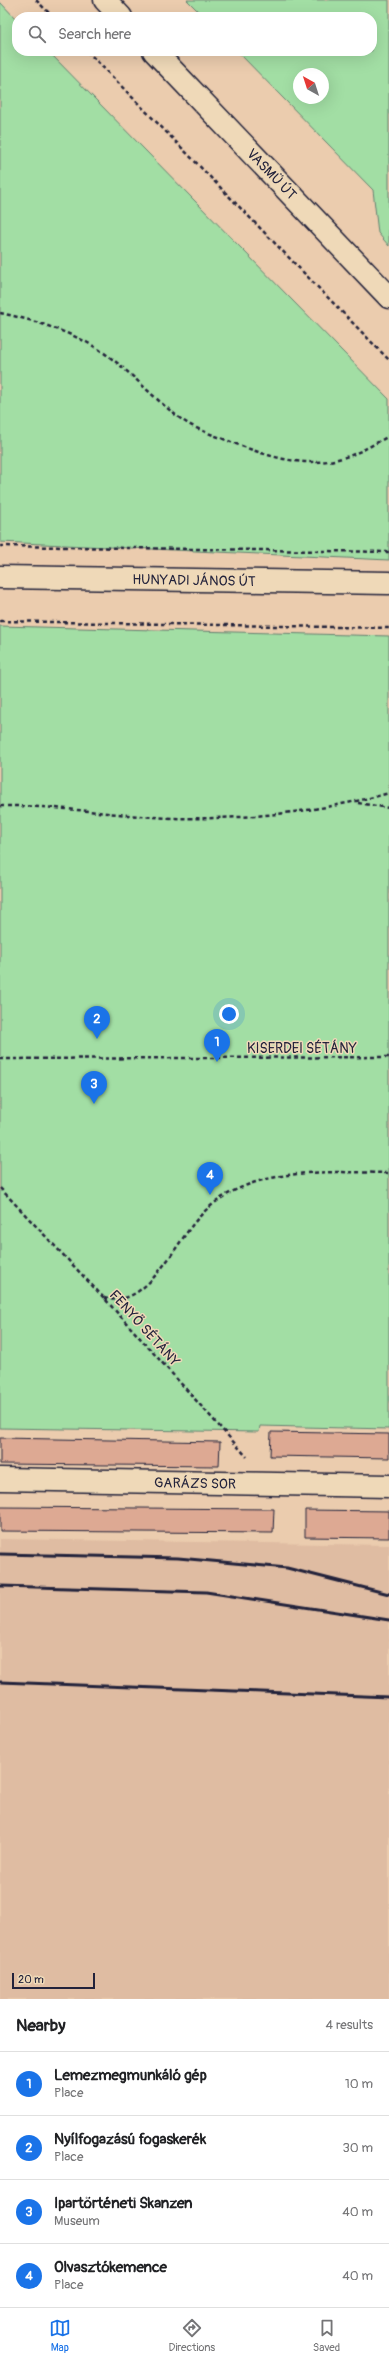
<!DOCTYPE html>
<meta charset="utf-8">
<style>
body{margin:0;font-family:Pangolin,sans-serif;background:#f6f6f6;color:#202124}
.compass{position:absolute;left:293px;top:68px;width:36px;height:36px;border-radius:50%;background:#fff;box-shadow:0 4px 16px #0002;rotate:321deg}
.scale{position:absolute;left:12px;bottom:10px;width:83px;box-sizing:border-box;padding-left:4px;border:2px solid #22223b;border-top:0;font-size:11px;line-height:14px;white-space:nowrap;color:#22223b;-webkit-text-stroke:3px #efd9b8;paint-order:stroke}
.you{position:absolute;left:229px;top:1014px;width:14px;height:14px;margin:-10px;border:3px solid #fff;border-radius:50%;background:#1a73e8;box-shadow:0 0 0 6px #1a73e833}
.badge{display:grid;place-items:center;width:26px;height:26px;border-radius:50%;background:#1a73e8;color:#fff;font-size:13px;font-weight:700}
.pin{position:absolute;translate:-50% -33px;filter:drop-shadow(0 1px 2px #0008)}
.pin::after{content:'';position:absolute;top:21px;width:14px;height:12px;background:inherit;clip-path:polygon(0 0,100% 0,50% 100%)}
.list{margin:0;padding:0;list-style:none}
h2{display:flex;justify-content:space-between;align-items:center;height:52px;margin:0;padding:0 16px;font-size:17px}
h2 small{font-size:13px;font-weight:400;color:#757577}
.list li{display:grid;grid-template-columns:26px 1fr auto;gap:12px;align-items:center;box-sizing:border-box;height:64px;padding:0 16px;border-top:1px solid #e0e0e0}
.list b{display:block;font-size:15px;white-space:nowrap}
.list p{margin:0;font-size:13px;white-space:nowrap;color:#757577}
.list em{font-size:13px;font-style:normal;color:#757577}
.icon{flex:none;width:22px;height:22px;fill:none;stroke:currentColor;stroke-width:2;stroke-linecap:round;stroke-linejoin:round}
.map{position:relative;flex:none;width:389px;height:1999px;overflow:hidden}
.search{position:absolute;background:#fff;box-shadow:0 4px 16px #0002;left:12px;right:12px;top:12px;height:44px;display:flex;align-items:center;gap:10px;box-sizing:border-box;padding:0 14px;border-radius:16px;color:#757577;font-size:15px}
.sheet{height:308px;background:#fff}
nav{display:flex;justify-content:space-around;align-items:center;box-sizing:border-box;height:56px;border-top:1px solid #e0e0e0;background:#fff;font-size:11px;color:#757577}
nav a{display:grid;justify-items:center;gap:2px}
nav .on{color:#1a73e8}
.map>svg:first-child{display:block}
.built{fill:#dfbca2}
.green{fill:#a2dea4;stroke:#628070;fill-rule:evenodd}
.building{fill:#dda993;stroke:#22223b}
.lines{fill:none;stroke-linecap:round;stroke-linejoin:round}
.minor-casing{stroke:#22223b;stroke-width:25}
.tertiary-casing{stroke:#22223b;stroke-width:25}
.path{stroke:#22223b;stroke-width:2.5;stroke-dasharray:4 3;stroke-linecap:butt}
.minor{stroke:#efd9b8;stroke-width:22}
.tertiary{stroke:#efd9b8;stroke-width:22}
.rail{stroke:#22223b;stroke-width:3}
.labels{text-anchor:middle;stroke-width:3;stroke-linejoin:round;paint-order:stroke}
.street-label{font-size:14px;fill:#22223b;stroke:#efd9b8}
</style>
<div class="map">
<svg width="389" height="1999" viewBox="0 0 389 1999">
<rect width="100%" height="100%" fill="#ebccae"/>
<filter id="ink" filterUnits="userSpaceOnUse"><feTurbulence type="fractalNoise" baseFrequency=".025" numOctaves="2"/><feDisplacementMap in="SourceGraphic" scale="8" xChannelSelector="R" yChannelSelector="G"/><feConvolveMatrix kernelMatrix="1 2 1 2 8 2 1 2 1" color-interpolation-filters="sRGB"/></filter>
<g filter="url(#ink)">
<path class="built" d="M0,1539l389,6v454h-389z"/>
<g class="green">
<path d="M187,0h202v246l-11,-13 -5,-43 -136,-139h135v-34h-168zM299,74h24v24h-24z"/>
<path d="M0,2l17,18v31h31l341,348v161l-389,-18z"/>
<path d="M0,626l389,10v793l-129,-3 -1,6 -259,-4z"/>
</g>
<g class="building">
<path d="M271,1432l118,2v24l-119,-2z"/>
<path d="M0,1438l220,4 -1,24 -219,-2z"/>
<path d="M0,1507l274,2 -1,24 -273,-2z"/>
<path d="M305,1510l84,1v27l-84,-1z"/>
</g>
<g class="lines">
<defs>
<path id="minor" d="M0,1479l389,7"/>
<g id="tertiary">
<path d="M105,0l16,17"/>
<path d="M154,51l235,246"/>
<path d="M0,577l389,6"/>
</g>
</defs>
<use href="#minor" class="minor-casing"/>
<use href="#tertiary" class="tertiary-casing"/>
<g class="path">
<path d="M36,0l17,17"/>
<path d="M87,51l302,309"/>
<path d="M0,313c30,6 61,16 88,30 35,19 59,50 89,73 16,13 35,18 54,26 36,14 73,27 111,16 16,-4 32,-14 47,-22"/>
<path d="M0,546l389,6"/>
<path d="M0,621l389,7"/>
<path d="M358,803l31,5"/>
<path d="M0,806c58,-1 115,10 173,12 72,2 146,-6 216,-25"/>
<path d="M0,1059l389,-2"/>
<path d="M0,1188l104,110 143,159"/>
<path d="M104,1298c44,13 73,-60 98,-84 48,-49 125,-42 187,-41"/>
</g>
<use href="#minor" class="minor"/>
<use href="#tertiary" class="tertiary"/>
<g class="rail">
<path d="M0,1554l178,4 109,10 102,26"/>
<path d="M0,1586l206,6 183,28"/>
<path d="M0,1682l389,15"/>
</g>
</g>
</g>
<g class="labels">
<g class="street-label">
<text transform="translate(272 174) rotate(46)" y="5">VASMŰ ÚT</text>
<text transform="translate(194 580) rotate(1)" y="5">HUNYADI JÁNOS ÚT</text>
<text x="302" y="1053">KISERDEI SÉTÁNY</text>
<text transform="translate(145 1328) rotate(48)" y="5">FENYŐ SÉTÁNY</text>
<text transform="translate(195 1483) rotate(1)" y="5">GARÁZS SOR</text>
</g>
</g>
</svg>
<svg class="compass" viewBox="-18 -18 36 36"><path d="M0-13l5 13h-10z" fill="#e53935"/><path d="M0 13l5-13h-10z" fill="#757577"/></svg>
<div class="scale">20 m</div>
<div class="you"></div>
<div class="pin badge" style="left:217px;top:1062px">1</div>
<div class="pin badge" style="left:97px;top:1039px">2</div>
<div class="pin badge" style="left:94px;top:1104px">3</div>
<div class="pin badge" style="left:210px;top:1195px">4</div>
<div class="search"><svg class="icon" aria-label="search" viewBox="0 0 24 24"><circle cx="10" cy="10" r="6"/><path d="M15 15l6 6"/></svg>Search here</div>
</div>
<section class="sheet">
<h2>Nearby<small>4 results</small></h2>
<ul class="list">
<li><span class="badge">1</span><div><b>Lemezmegmunkáló gép</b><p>Place</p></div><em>10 m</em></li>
<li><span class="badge">2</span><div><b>Nyílfogazású fogaskerék</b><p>Place</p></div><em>30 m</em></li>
<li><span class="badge">3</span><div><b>Ipartörténeti Skanzen</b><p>Museum</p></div><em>40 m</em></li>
<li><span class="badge">4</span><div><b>Olvasztókemence</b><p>Place</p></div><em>40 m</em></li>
</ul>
</section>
<nav>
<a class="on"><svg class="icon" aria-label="map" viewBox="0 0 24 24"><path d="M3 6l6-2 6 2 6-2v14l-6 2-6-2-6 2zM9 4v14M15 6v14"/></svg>Map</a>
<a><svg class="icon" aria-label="directions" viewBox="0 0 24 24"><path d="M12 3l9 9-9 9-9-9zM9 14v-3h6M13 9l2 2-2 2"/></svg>Directions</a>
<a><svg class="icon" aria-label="saved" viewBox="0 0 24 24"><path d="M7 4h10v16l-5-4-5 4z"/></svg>Saved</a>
</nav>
